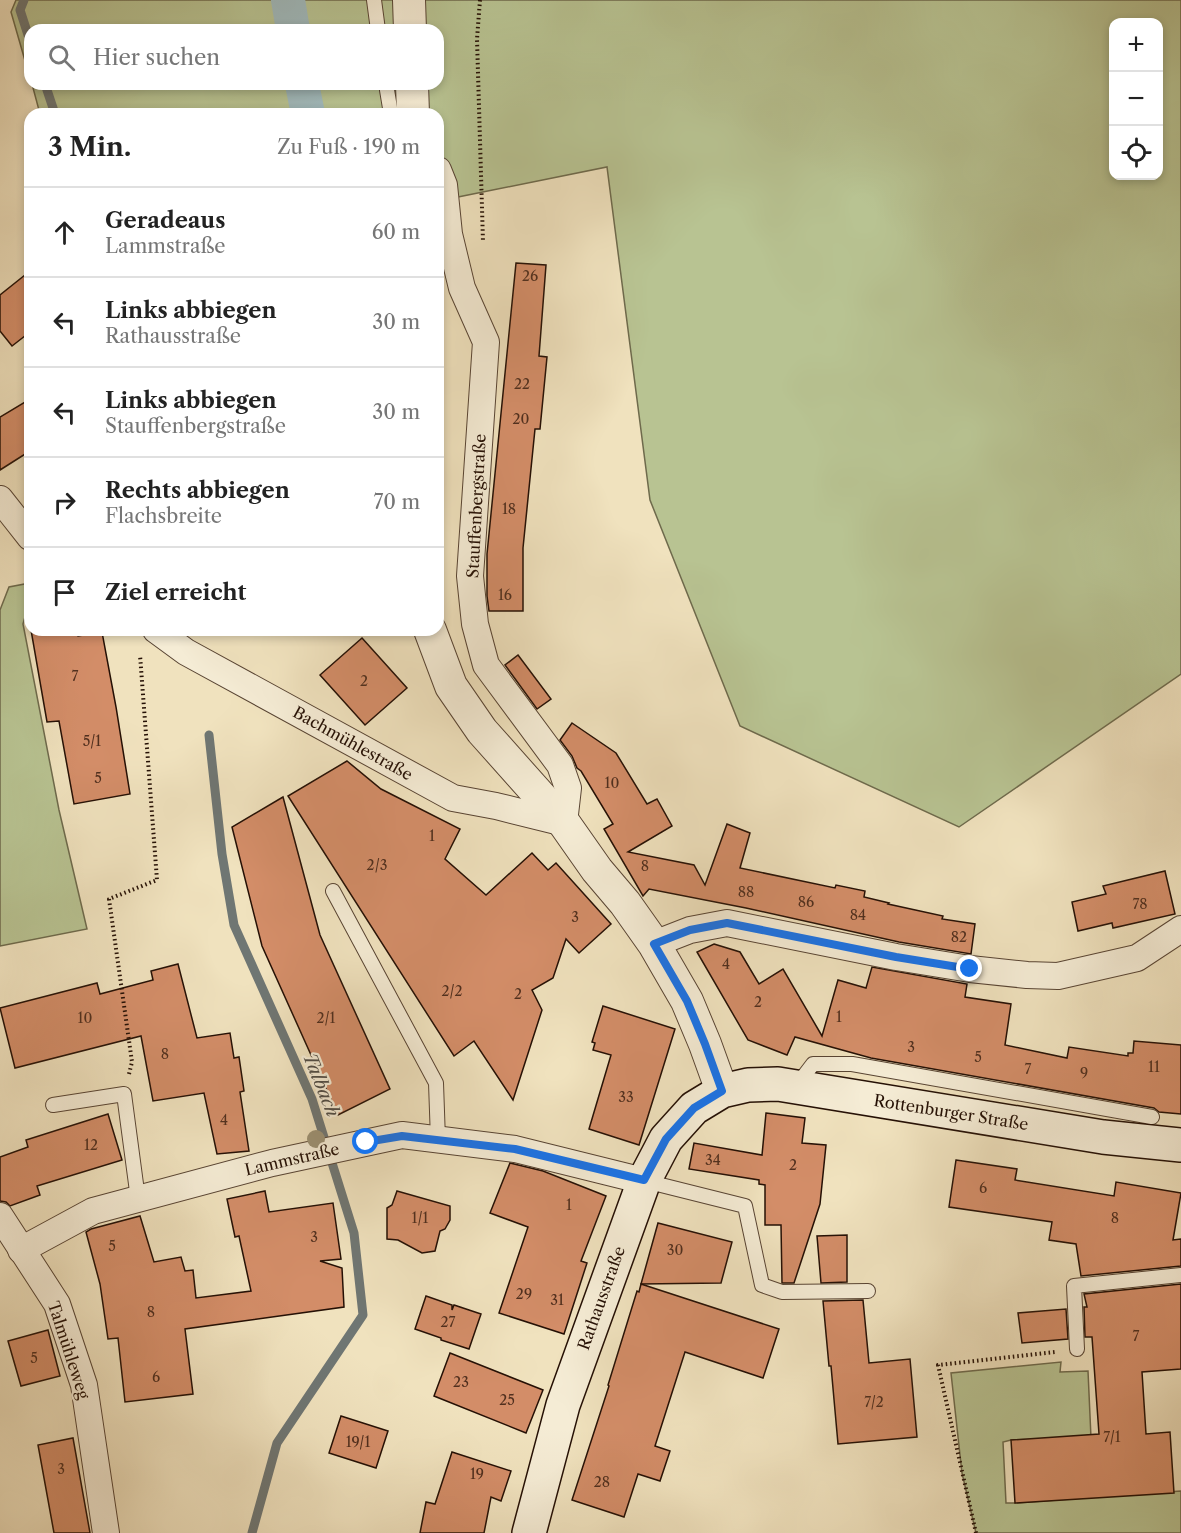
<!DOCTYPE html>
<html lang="de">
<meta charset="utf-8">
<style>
body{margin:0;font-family:"Libre Caslon Text",serif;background:#f6f6f6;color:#222}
.controls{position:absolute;right:18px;top:18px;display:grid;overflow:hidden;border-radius:12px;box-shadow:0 3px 9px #0003}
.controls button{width:54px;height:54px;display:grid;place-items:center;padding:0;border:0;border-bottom:2px solid #e0e0e0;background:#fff;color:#222;font:30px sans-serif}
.stop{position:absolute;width:18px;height:18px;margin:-14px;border:4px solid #1a73e8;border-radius:50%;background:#fff}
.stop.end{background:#1a73e8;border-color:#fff;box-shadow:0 2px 6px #0008}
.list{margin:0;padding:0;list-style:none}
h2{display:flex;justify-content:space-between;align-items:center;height:78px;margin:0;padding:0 24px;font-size:26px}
h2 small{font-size:20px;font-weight:400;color:#767676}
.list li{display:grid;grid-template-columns:39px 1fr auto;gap:18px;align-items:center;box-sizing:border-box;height:90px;padding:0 24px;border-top:2px solid #e0e0e0}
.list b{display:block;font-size:22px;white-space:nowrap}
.list p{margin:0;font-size:20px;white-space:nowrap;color:#767676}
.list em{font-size:20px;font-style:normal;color:#767676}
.icon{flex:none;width:33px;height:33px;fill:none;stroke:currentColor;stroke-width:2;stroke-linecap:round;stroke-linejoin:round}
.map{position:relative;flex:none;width:1181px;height:1533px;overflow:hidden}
.search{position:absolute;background:#fff;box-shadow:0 3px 9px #0003;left:24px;top:24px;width:420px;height:66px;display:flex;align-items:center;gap:15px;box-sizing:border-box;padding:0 21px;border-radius:18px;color:#767676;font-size:22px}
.panel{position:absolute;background:#fff;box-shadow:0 3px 9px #0003;left:24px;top:108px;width:420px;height:528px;border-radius:18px}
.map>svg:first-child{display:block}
.green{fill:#b8c392;stroke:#6e6a4c;stroke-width:1.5;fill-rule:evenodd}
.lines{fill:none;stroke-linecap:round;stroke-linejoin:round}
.stream{stroke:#6f7673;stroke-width:9}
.canal{stroke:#a0babd;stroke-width:34}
.building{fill:#d38d68;stroke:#251005;stroke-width:1.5}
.service-casing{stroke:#584433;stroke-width:16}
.minor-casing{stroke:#584433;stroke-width:28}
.tertiary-casing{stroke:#584433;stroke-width:34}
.secondary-casing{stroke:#251005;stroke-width:36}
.path{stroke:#251005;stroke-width:4;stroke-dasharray:1.5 3;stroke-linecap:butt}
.service{stroke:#f5ecd5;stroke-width:14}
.minor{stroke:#f5ecd5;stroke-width:26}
.tertiary{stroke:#f5ecd5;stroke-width:32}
.secondary{stroke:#f5ecd5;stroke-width:33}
.tree{fill:#9c9173}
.route{stroke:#1a73e8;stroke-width:8}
.labels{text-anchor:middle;stroke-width:4.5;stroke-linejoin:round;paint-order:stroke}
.number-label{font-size:14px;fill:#502f1e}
.street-label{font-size:16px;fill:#251005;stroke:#f5ecd5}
.water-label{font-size:18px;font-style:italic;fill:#504c45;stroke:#f5ecd5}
</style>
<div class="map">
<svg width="1181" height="1533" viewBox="0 0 1181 1533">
<rect width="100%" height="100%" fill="#f0e2be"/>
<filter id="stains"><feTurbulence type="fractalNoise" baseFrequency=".00333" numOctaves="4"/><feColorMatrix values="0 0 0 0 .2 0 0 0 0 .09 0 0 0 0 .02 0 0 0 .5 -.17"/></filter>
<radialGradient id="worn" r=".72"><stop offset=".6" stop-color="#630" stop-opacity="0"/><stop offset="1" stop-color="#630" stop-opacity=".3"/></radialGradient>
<g class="green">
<path d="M16,0h1165v674l-222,153 -219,-101 -90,-226 -43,-333 -169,34v-87h-398l-8,-30h406v-54h-408v48l-19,-66zM1114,22h44v154h-44z"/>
<path d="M30,583v16l-7,25 36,186 28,119 -87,17v-336l9,-23z"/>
<path d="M1061,1362l-1,10 28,-1 3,67 -80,2 -8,2 3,61h9l166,-12v42h-205l-14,-60 -11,-100z"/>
</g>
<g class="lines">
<g class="stream">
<path d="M24,0l-4,10 10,31"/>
<path d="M45,84l10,30"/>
<path d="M209,735l13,119 12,71 78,174 42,134 9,82 -86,128 -25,90"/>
</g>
<g class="canal">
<path d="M288,0l5,30"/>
<path d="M302,84l6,30"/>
</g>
</g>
<g class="building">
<path d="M516,263l30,2 -7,91 8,1 -7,72h-5l-12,119v63h-34l-2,-15v-42z"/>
<path d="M30,271v61l-18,14 -12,-15v-36z"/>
<path d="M30,399v52l-30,19v-53z"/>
<path d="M31,630h45l2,6 24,-4 14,75 14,87 -56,10 -15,-83 -12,1z"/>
<path d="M362,638l45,50 -42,37 -45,-50z"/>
<path d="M518,655l33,44 -14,10 -32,-44z"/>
<path d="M572,723l44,30 31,51 10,-5 15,27 -44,26 66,13 11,20 22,-61 23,9 -10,35 95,20 1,-3 29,6 -1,6 25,6 -1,1 55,12 -1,3 33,5 -4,30 -72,-12 -153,-34 -97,-19 -6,7 -39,-67 9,-5 -32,-53 -4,-3 -5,-12 -12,-16z"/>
<path d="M347,761l34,28 79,40 -15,30 41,36 46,-42 16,17 8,-7 55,61 -32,29 -13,-14 -13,39 -21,12 10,20 -29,90 -39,-59 -20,15 -166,-260z"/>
<path d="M283,797l37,138 70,154 -52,26 -76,-169 -30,-119z"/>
<path d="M1165,871l10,43 -62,14 -1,-5 -34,8 -6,-29 34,-8 -3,-8z"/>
<path d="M714,944l26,8 19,32 24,-15 39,67 16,-56 28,8 6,-21 95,17 -2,13 46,7 -6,41 62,13 2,-11 59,9v-3h5l1,-12 47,4v69l-22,-2 -5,-4 -283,-50 -76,-21 -8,18 -39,-15 -51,-88z"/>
<path d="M178,964l19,74 33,-5 4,25 5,-1 5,34 -4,1 9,59 -32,3 -13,-61 -51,8 -12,-65 -126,32 -15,-60 97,-25 3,11 53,-14 -2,-9z"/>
<path d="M603,1006l72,23 -36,116 -50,-16 22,-74 -18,-5 2,-7 -3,-1z"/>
<path d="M766,1113l39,5 -3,25 24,2 -6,59 -26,79h-12l-1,-58h-16v-40l-6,-1v-4l-70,-11 5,-26 68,12z"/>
<path d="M108,1114l14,46 -85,26 3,9 -30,11 -4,-4 -6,-1v-44l28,-10 -2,-7z"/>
<path d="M956,1160l61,9 -2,11 99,16 2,-14 65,11 -8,47 8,-1v27l-100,10 -5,-32 -27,-4 3,-18 -103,-15z"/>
<path d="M510,1163l33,8 63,25 -25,65 6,2 -23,71 -65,-21 29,-86 -38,-14z"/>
<path d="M265,1191l4,21 64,-9 8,56 -21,2 22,7 2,39 -159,22 8,65 -68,8 -7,-64 -10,1 -8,-55 -14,-52 5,-3 49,-13 14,46 27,-5 4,14 8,-1 3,28 55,-7 -12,-55 -4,1 -8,-38z"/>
<path d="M397,1191l53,15v14l-5,9 -5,2 -5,20 -13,2 -24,-13 -11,-1v-31l5,-3z"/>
<path d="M658,1223l74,19 -11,41 -80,1z"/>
<path d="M847,1235v47l-26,1 -4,-47z"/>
<path d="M641,1284l138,45 -16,49 -78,-26 -30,94 15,5 -10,30 -22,-7 -14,43 -52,-17 37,-114 -1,-1 29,-94 2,1z"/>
<path d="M1181,1284v85l-39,3 4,62 24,-2 4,61 -159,10 -4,-63 88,-6 -7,-97h-7l-1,-30h3l-3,-13z"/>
<path d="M426,1296l26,9v5l2,-5 27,9 -12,35 -28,-9v-2l-26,-9z"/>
<path d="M863,1300l6,63 41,-4 7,78 -79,7 -7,-78h-2l-6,-65z"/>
<path d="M1066,1309l2,30 -46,4 -4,-30z"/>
<path d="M48,1330l12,46 -39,10 -13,-45z"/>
<path d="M450,1353l93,37 -17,43 -92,-37z"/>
<path d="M341,1416l47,15 -12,37 -47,-15z"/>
<path d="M73,1438l17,95h-36l-16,-88z"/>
<path d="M452,1452l59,19 -10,30 -10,-4 -7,36h-64l6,-31 9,2z"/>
</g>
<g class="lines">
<defs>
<g id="service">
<path d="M374,0l4,30"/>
<path d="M386,84l5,30"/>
<path d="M333,891l103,192 2,57"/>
<path d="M797,1085l16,-21h39l300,53"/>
<path d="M53,1105l71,-11 14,105"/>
<path d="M645,1181l100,25 17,79 20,7 86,-1"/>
<path d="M1077,1349l-3,-63 107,-11"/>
</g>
<g id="minor">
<path d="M0,499l30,38"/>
<path d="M156,630l30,22 267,146 43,8 68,17 4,-35 -8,-23 -74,-100 -11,-41 -5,-48 16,-234 -24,-54 -13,-54 -5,-49 -6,-15"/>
<path d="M654,944l36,-14 37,-7 169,34 74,12 57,6 31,1 79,-18 44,-29"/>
<path d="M0,1216l57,88 27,81 22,148"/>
<path d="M21,1250l72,-39 179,-48 130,-28 113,14 129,32"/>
</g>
<g id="tertiary">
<path d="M409,0l1,30"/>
<path d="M412,84l1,30"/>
<path d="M430,630l21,56 31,45 82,92 33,47 28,33 29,41 33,57 18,43 17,47"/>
</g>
<path id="secondary" d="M529,1533l34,-128 81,-224 22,-42 28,-31 28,-17 26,-6 30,-1 325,53 78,8"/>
</defs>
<use href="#service" class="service-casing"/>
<use href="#minor" class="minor-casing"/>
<use href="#tertiary" class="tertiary-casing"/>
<use href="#secondary" class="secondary-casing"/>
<g class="path">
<path d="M480,0l-3,39 6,203"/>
<path d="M129,1074l3,-12 -23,-163 48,-19 -17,-225"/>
<path d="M976,1533l-38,-168 117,-13"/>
</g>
<use href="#service" class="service"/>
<use href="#minor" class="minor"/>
<use href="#tertiary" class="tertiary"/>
<use href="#secondary" class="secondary"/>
</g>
<circle class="tree" cx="316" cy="1139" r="9"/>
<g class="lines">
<path class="route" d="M366,1142l36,-6 113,13 129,31 22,-41 28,-31 28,-17 -17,-47 -18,-43 -33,-57 36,-14 37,-7 169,34 74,12"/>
</g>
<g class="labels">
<g class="number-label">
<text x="530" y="281">26</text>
<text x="522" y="389">22</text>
<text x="521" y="424">20</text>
<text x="509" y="514">18</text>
<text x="505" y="600">16</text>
<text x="75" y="681">7</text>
<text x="364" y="686">2</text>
<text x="92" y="746">5/1</text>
<text x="98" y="783">5</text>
<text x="612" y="788">10</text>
<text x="432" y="841">1</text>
<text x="377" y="870">2/3</text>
<text x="645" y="871">8</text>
<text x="746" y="897">88</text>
<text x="806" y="907">86</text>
<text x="1140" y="909">78</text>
<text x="858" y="920">84</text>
<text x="575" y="922">3</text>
<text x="959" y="942">82</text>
<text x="726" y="969">4</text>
<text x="452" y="996">2/2</text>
<text x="518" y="999">2</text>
<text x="758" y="1007">2</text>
<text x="839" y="1022">1</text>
<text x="85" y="1023">10</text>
<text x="326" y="1023">2/1</text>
<text x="911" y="1052">3</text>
<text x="165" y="1059">8</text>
<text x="978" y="1062">5</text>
<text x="1154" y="1072">11</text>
<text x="1028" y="1074">7</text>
<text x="1084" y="1078">9</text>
<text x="626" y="1102">33</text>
<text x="224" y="1125">4</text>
<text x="91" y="1150">12</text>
<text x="713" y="1165">34</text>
<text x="793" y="1170">2</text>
<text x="983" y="1193">6</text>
<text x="569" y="1210">1</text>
<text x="420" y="1223">1/1</text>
<text x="1115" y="1223">8</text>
<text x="314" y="1242">3</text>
<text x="112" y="1251">5</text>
<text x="675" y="1255">30</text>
<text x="524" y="1299">29</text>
<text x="557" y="1305">31</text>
<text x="151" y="1317">8</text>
<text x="448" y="1327">27</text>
<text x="1136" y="1341">7</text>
<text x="34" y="1363">5</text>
<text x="156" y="1382">6</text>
<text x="461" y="1387">23</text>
<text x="507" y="1405">25</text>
<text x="874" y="1407">7/2</text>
<text x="1112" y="1442">7/1</text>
<text x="358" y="1447">19/1</text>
<text x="61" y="1474">3</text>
<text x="477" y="1479">19</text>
<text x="602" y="1487">28</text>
</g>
<g class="street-label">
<text transform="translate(476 506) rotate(-87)" y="6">Stauffenbergstraße</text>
<text transform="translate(353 743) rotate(29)" y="6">Bachmühlestraße</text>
<text transform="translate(951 1112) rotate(9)" y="6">Rottenburger Straße</text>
<text transform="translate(292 1159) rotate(-13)" y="6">Lammstraße</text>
<text transform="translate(601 1298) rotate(-70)" y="6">Rathausstraße</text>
<text transform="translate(69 1350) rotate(72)" y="6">Talmühleweg</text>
</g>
<g class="water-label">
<text transform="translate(321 1085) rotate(68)" y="6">Talbach</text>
</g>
</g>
<rect width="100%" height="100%" filter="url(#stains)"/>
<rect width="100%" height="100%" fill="url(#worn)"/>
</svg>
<div class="controls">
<button>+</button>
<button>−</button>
<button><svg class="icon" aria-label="locate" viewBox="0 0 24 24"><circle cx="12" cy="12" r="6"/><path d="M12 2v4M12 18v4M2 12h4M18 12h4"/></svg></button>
</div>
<div class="stop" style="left:366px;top:1142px"></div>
<div class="stop end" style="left:970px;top:969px"></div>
<div class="search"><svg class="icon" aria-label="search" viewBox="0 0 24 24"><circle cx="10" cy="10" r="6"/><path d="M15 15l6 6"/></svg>Hier suchen</div>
<section class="panel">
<h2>3 Min.<small>Zu Fuß · 190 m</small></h2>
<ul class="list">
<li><svg class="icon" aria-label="ahead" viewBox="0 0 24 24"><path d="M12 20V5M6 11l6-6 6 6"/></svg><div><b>Geradeaus</b><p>Lammstraße</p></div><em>60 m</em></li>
<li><svg class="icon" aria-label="left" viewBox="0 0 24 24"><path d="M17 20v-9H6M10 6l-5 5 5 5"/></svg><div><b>Links abbiegen</b><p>Rathausstraße</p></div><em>30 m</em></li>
<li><svg class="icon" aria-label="left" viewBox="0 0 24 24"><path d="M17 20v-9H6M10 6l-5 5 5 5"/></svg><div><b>Links abbiegen</b><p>Stauffenbergstraße</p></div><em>30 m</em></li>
<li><svg class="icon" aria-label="right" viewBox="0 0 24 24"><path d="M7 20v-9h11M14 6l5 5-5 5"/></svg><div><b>Rechts abbiegen</b><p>Flachsbreite</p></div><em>70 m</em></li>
<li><svg class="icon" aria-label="arrive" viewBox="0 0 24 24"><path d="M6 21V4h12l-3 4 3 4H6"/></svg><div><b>Ziel erreicht</b></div></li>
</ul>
</section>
</div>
